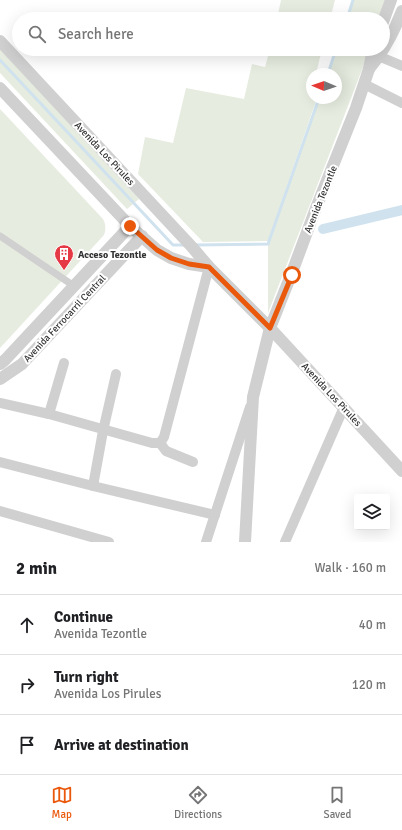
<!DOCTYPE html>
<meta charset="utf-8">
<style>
body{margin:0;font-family:Signika,sans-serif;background:#f6f6f6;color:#202124}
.controls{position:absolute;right:12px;bottom:12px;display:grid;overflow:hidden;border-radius:4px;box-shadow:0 4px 16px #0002}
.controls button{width:36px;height:36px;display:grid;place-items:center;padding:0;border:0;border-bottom:1px solid #e0e0e0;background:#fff;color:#202124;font:20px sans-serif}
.compass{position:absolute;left:306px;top:68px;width:36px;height:36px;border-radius:50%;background:#fff;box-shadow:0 4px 16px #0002;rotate:272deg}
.stop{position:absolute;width:12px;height:12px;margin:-9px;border:3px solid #ea580c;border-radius:50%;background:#fff}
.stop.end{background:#ea580c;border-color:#fff;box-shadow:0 1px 4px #0008}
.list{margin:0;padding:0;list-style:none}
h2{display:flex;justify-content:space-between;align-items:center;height:52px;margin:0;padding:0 16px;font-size:17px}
h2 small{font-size:13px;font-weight:400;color:#757577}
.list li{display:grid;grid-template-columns:26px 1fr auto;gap:12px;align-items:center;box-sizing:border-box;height:60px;padding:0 16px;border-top:1px solid #e0e0e0}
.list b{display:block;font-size:15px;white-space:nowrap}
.list p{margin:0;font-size:13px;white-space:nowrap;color:#757577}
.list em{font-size:13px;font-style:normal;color:#757577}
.icon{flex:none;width:22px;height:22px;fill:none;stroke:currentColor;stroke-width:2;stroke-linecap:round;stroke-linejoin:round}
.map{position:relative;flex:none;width:402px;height:542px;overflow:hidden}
.search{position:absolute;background:#fff;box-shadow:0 4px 16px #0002;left:12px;right:12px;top:12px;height:44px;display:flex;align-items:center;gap:10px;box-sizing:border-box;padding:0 14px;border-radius:22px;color:#757577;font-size:15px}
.sheet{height:232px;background:#fff}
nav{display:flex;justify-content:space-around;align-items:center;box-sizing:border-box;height:56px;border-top:1px solid #e0e0e0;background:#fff;font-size:11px;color:#757577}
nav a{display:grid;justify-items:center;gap:2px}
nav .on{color:#ea580c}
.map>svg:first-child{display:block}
.green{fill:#e6ecdf}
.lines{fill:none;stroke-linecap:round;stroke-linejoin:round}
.stream{stroke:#cfe2ee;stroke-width:3}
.canal{stroke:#cfe2ee;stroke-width:10}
.pedestrian{stroke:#d0d0d0;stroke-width:7}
.minor{stroke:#d0d0d0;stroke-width:10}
.tertiary{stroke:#d0d0d0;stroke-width:12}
.route{stroke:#ea580c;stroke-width:5}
.labels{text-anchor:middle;stroke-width:4;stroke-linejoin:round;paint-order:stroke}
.street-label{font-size:10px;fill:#333;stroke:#fff}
.poi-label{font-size:10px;font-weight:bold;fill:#333;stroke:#fff;text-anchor:start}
</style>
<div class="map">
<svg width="402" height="542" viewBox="0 0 402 542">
<rect width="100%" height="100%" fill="#fff"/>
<g class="green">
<path d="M281,0h54l-5,19h-53z"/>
<path d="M353,0h36l-7,19h-35z"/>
<path d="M0,49l139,150 -12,10 -127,-136z"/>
<path d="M270,49h52l-6,25h-4v24h5l-49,143 -65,1 -65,-68 7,-37 28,6 13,-55 58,11 8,-35 13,3z"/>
<path d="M336,49h34l-102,264v-69l51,-146h17v-24h-9z"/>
<path d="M0,109l103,110c3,6 3,10 1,16l-104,113z"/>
</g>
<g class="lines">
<g class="stream">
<path d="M347,19l6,-19"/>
<path d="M0,60l173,185h13"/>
<path d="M328,74l8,-25"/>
<path d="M195,245l73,-1 51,-146"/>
</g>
<path class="canal" d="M323,229l79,-19"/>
<path class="pedestrian" d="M0,236l74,50"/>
<g class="minor">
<path d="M371,53l31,13"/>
<path d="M364,84l38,19"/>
<path d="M0,403l49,11 103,29h8"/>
<path d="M49,414l15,-51"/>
<path d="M160,443l4,-6 45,-170"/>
<path d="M160,443l6,8 27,11"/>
<path d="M0,462l93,24 122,29"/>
<path d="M93,486l10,-55 13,-57"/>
<path d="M0,511l109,31"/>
<path d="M206,542l44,-135"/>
<path d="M285,542l59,-135"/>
</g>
<g class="tertiary">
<path d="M383,22l8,-22"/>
<path d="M0,41l192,206 17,20 61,61 132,143"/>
<path d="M369,69c14,-17 25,-37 33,-58"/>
<path d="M0,88l130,138 27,24 14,8 18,6 20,3"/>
<path d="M0,364l5,-4 125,-134"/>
<path d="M0,379l22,-15 120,-128"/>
<path d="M245,542l8,-145 17,-69 21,-53 25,-67 40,-100 13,-39 4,-20"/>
</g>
</g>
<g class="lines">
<path class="route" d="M130,226l27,24 14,8 18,6 20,3 61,61 22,-53"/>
</g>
<defs>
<symbol id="building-pin" viewBox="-11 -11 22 30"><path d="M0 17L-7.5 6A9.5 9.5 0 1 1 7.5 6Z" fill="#e63946" stroke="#fff"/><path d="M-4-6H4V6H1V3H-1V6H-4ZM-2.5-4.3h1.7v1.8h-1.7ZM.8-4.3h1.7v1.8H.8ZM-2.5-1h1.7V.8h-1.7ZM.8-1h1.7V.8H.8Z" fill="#fff"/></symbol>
</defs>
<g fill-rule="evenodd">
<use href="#building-pin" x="53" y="243" width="22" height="30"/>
</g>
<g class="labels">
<g class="street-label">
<text transform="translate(105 153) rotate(47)" y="4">Avenida Los Pirules</text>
<text transform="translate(320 199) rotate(-68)" y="4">Avenida Tezontle</text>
<text transform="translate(64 318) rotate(-47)" y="4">Avenida Ferrocarril Central</text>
<text transform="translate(332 394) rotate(47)" y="4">Avenida Los Pirules</text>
</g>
<g class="poi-label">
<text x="78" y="258">Acceso Tezontle</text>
</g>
</g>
</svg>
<div class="controls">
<button><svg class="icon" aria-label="layers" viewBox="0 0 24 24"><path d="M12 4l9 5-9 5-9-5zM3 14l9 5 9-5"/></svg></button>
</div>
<svg class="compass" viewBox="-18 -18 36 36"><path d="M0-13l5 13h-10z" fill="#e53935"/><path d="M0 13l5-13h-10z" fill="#757577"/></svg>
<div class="stop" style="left:292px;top:275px"></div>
<div class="stop end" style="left:130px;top:226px"></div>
<div class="search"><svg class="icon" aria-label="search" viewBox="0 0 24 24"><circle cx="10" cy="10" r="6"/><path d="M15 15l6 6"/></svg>Search here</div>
</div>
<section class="sheet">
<h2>2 min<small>Walk · 160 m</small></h2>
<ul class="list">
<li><svg class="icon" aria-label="ahead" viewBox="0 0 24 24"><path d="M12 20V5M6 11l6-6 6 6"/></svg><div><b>Continue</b><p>Avenida Tezontle</p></div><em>40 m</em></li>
<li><svg class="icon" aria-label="right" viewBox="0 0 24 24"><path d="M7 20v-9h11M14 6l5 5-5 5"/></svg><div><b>Turn right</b><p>Avenida Los Pirules</p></div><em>120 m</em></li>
<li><svg class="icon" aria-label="arrive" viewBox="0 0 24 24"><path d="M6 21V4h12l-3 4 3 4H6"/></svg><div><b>Arrive at destination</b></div></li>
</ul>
</section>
<nav>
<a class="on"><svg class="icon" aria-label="map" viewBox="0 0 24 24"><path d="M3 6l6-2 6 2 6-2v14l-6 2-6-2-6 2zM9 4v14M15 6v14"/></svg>Map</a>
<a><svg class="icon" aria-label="directions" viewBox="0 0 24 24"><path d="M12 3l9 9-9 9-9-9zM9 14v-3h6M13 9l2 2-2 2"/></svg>Directions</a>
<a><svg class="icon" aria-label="saved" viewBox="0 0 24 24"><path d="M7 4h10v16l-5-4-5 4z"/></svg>Saved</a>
</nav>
